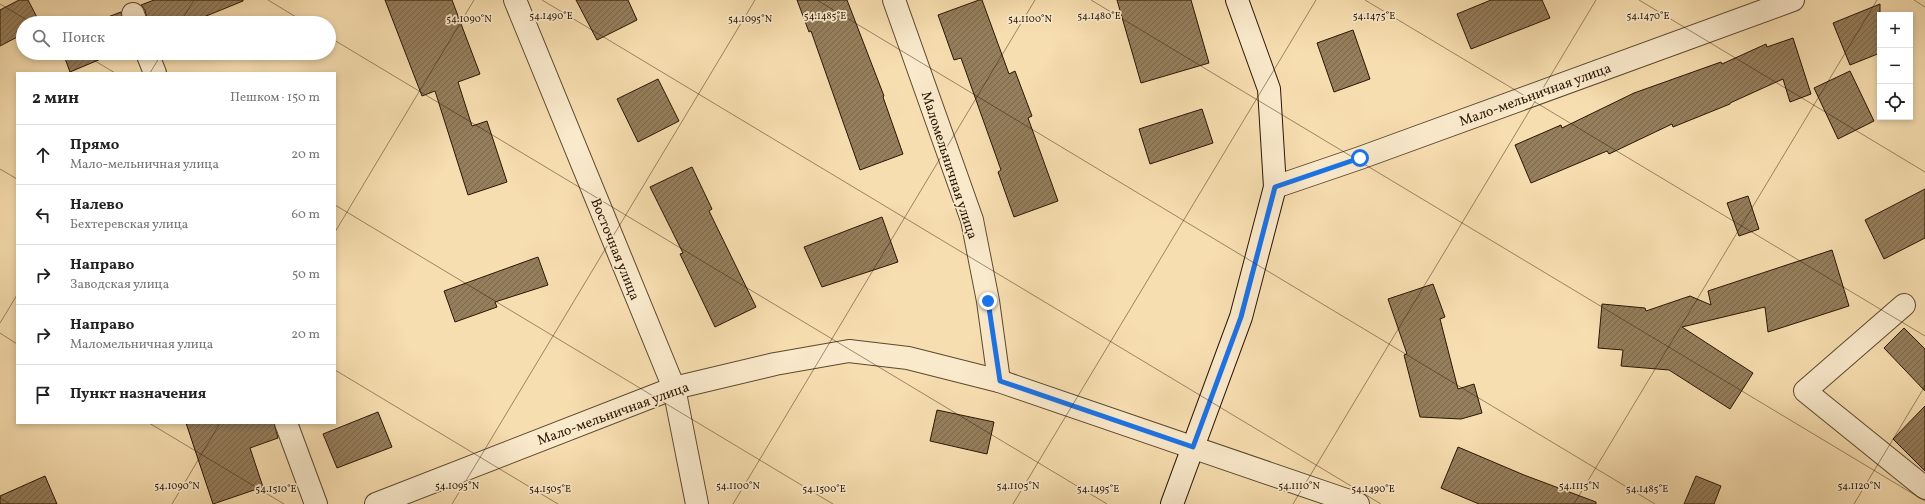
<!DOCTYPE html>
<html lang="ru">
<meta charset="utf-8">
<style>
body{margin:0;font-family:Vollkorn,serif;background:#f2f2f2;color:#222}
.controls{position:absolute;right:12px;top:12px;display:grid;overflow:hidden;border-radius:0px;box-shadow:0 2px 6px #0003}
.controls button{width:36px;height:36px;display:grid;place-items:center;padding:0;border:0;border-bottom:1px solid #e0e0e0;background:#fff;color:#222;font:20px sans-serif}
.stop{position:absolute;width:12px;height:12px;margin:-9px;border:3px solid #1a73e8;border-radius:50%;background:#fff}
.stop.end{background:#1a73e8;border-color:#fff;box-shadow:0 1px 4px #0008}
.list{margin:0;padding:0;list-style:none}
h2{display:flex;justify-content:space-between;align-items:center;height:52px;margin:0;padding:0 16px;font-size:17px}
h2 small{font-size:13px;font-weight:400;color:#767676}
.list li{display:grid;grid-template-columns:26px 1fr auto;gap:12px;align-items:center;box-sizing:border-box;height:60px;padding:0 16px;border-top:1px solid #e0e0e0}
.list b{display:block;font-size:15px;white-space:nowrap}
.list p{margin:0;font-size:13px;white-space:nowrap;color:#767676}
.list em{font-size:13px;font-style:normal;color:#767676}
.icon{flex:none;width:22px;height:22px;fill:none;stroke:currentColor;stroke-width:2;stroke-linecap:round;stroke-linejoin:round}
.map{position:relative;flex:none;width:1925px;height:504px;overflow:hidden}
.search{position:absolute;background:#fff;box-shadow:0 2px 6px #0003;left:16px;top:16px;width:320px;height:44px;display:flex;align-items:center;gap:10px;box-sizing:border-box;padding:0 14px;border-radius:22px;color:#767676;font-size:15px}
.panel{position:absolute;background:#fff;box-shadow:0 2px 6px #0003;left:16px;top:72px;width:320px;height:352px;border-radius:0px}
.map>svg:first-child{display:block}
.building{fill:url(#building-hatch);stroke:#2a1602}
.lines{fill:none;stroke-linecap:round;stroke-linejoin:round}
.street-casing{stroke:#5d482e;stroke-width:24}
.secondary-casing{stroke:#2a1602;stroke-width:24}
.street{stroke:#faeacc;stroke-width:22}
.secondary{stroke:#faeacc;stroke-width:22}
.route{stroke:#1a73e8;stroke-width:5}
.ticks{fill:none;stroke:#2a1602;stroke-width:1;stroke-opacity:0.45}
.labels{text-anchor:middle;stroke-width:3.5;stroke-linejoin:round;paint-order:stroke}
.street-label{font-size:14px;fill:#2a1602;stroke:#faeacc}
.ticks-label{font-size:10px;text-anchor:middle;fill:#2a1602;stroke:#faeacc;stroke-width:3.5;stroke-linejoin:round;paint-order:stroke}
</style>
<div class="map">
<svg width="1925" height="504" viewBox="0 0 1925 504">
<defs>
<pattern id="building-hatch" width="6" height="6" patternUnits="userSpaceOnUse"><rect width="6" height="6" fill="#957e5c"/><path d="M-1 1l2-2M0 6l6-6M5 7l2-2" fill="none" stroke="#7a664a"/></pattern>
</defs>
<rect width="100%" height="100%" fill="#f7deb0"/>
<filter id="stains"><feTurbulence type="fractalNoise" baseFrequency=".005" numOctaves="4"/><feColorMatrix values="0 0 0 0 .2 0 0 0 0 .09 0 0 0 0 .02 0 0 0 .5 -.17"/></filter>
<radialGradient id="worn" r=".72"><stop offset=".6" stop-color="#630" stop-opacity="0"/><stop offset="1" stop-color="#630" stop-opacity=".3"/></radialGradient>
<g class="building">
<path d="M19,0h9l12,23h-17v11l-23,12v-36z"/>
<path d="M154,0h89v1l-54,22h-41l-3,-13 -4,-5z"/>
<path d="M385,0h67l28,74 -22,8 14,44 15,-5 20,61 -39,13 -33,-104 -13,5z"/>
<path d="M576,0h52l9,20 -40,20z"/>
<path d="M797,0h50l37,96 -1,1 20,57 -43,16 -49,-139 -2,1z"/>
<path d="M979,0h3l27,74 6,-3 17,45 -4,2 30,83 -44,16 -16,-45 3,-2 -40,-112 -7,2 -16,-45z"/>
<path d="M1117,0h74l18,63 -68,20z"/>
<path d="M1491,0h51l8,18 -79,31 -14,-35z"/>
<path d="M1880,4v49l-30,12 -17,-42z"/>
<path d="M121,12l2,11h-31z"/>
<path d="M1353,30l17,49 -36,13 -17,-49z"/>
<path d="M1793,38l18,56 -21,8 -7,-23 -53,24v1l-57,23 -1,-3 -63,30 -2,-3 -76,32 -16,-38 46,-20 1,3 72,-35 87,-31 1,2 44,-20 1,3z"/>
<path d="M63,53h52l-45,19z"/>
<path d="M1850,71l24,50 -36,18 -24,-51z"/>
<path d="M658,79l21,42 -41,21 -21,-43z"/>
<path d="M1202,109l11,34 -63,21 -11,-35z"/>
<path d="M692,167l20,42 -3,2 47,96 -41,20 -35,-73 3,-1 -33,-66z"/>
<path d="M1925,189v49l-41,21 -19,-39z"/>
<path d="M1748,196l11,33 -20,7 -12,-33z"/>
<path d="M882,217l16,45 -76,25 -18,-40z"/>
<path d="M1832,250l17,56 -81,26 -3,-25 -83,20 71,46 -23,36 -61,-39 -48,-4 2,-16 -25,-2 4,-44 43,4 1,3 44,-15 21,9 -3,-14z"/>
<path d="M538,257l10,28 -53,17 2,5 -42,15 -11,-31z"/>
<path d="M1433,284l12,33 -5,2 18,70 16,-5 8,29 -21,6 -41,-2 -16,-62 3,-1 -19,-55z"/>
<path d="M1904,328l21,21v42l-41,-43z"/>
<path d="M1925,406v65l-32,-32z"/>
<path d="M937,410l57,12 -7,32 -57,-13z"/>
<path d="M378,412l14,35 -55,21 -14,-34z"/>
<path d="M186,423h88l4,15 -28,10 13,39 -50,17z"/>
<path d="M1458,447l66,28 72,27v2h-117l-38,-16z"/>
<path d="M45,476l12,28h-57v-8z"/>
<path d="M1696,476l25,10 -7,18h-30z"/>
</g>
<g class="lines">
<defs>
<g id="street">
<path d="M515,0l159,388 23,116"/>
<path d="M894,0l78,220 16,81 11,80"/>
<path d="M133,14l3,9"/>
<path d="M147,53l8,20"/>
<path d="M1275,187l85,-29 433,-158"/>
<path d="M1904,305l-99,86 120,97"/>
<path d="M286,423l30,81"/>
<path d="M376,504l298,-116 101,-24 74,-13 59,7 91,23 359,123"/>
</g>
<path id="secondary" d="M1172,504l69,-187 34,-130 -6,-98 -32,-89"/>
</defs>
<use href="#street" class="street-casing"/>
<use href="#secondary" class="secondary-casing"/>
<use href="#street" class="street"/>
<use href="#secondary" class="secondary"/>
</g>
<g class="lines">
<path class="route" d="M988,301l12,80 193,66 48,-130 34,-130 85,-29"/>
</g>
<path class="ticks" d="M268,0l38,23M542,0l839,504M817,0l838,504M1091,0l834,501M1365,0l560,336M1639,0l286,172M1914,0l11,7M0,4l32,19M180,23l14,-23M329,37l778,467M82,53l33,20M150,73l12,-20M0,169l17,10M335,205l498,299M335,232l139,-232M0,323l17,-28M0,333l17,11M335,370l223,134M149,423l135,81M0,498l10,6M172,504l48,-81M452,504l303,-504M733,504l302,-504M1013,504l303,-504M1293,504l303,-504M1574,504l303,-504M1854,504l71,-118"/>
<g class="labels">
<g class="street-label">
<text transform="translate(1535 94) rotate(-20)" y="5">Мало-мельничная улица</text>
<text transform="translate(950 165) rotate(72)" y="5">Маломельничная улица</text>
<text transform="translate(616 249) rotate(68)" y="5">Восточная улица</text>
<text transform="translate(613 413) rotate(-20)" y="5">Мало-мельничная улица</text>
</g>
</g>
<g class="ticks-label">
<text x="551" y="19">54.1490°E</text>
<text x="1099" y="19">54.1480°E</text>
<text x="1374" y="19">54.1475°E</text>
<text x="1648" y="19">54.1470°E</text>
<text x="825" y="19">54.1485°E</text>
<text x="469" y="22">54.1090°N</text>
<text x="750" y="22">54.1095°N</text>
<text x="1030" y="22">54.1100°N</text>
<text x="177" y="489">54.1090°N</text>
<text x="457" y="489">54.1095°N</text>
<text x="738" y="489">54.1100°N</text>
<text x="1018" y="489">54.1105°N</text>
<text x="1299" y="489">54.1110°N</text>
<text x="1579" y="489">54.1115°N</text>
<text x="1859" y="489">54.1120°N</text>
<text x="276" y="492">54.1510°E</text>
<text x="550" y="492">54.1505°E</text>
<text x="824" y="492">54.1500°E</text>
<text x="1098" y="492">54.1495°E</text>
<text x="1373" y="492">54.1490°E</text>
<text x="1647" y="492">54.1485°E</text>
</g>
<rect width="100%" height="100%" filter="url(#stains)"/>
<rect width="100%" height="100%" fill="url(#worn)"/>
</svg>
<div class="controls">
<button>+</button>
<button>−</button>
<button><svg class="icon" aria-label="locate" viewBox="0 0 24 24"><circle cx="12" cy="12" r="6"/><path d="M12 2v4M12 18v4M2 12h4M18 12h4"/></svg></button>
</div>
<div class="stop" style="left:1360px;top:158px"></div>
<div class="stop end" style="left:988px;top:301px"></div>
<div class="search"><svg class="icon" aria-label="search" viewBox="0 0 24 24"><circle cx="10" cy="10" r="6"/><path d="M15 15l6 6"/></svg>Поиск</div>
<section class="panel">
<h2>2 мин<small>Пешком · 150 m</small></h2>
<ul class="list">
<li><svg class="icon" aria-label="ahead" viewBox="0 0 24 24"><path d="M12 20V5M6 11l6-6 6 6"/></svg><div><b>Прямо</b><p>Мало-мельничная улица</p></div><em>20 m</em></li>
<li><svg class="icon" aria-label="left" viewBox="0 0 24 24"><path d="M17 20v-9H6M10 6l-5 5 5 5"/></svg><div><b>Налево</b><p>Бехтеревская улица</p></div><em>60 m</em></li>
<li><svg class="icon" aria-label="right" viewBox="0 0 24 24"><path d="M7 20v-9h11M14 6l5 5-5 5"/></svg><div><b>Направо</b><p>Заводская улица</p></div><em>50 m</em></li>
<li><svg class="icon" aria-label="right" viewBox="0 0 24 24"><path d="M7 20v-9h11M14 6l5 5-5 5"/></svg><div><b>Направо</b><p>Маломельничная улица</p></div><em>20 m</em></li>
<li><svg class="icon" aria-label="arrive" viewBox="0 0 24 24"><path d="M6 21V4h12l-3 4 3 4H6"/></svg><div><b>Пункт назначения</b></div></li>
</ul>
</section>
</div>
